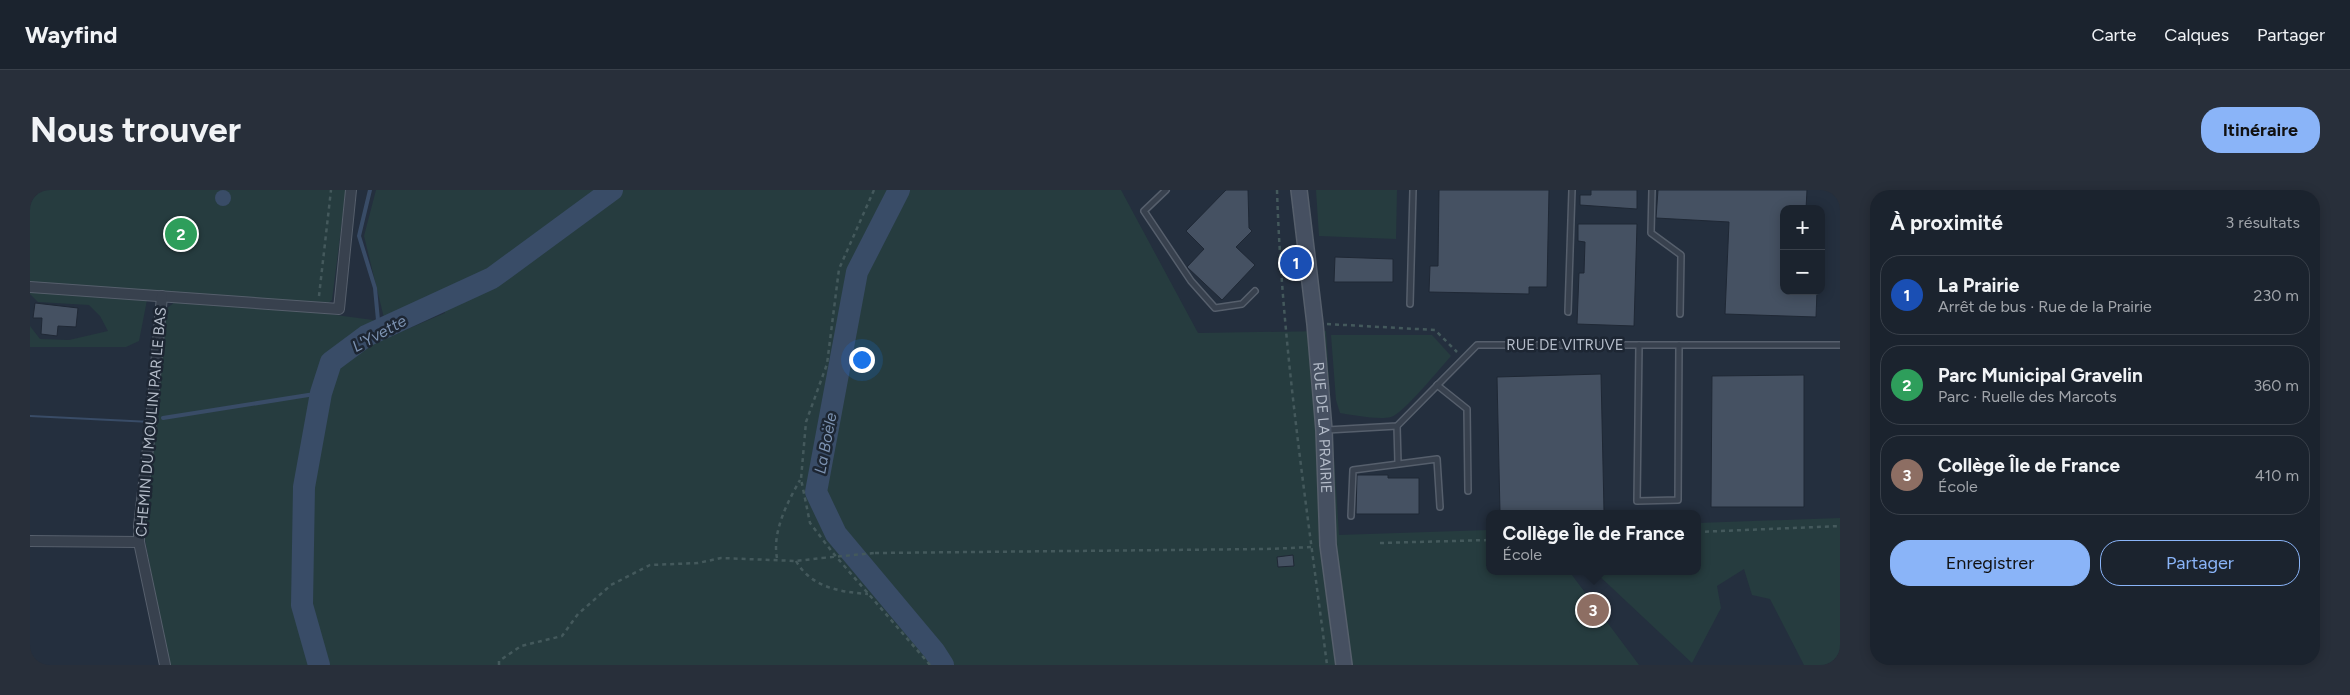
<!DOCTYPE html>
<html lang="fr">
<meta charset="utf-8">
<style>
body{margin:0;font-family:Figtree,sans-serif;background:#282f3a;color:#f1f3f6}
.controls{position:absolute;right:15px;top:15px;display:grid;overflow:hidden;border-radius:10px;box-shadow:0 2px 12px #0003}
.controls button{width:45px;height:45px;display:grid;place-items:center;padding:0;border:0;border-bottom:1px solid #39404a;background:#1b232e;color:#f1f3f6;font:25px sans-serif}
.you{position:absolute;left:831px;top:169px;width:18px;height:18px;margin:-12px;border:4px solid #fff;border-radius:50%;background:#1a73e8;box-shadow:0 0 0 8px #1a73e833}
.badge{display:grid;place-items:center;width:32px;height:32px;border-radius:50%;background:#8ab4f8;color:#fff;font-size:16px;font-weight:700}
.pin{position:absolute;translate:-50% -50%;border:2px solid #fff;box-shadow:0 1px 5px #0006}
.popup{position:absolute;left:1456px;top:320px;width:215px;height:65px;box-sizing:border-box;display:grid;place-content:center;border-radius:10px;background:#1b232e;filter:drop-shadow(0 1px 4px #0005);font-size:16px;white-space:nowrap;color:#a0a4aa}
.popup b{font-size:19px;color:#f1f3f6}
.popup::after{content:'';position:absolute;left:50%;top:100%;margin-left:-10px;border:10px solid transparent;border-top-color:#1b232e}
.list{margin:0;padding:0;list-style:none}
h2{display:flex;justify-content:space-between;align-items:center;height:65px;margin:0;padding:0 20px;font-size:21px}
h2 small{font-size:16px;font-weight:400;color:#a0a4aa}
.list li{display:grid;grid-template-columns:32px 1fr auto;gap:15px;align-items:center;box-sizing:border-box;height:80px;margin:0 10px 10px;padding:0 10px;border:1px solid #39404a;border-radius:20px}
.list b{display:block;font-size:19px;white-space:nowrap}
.list p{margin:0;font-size:16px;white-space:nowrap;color:#a0a4aa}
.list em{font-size:16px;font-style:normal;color:#a0a4aa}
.actions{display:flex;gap:10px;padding:15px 20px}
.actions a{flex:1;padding:11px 0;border:1px solid #8ab4f8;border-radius:20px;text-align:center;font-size:18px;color:#8ab4f8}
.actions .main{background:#8ab4f8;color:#111}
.map{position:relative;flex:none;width:1810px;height:475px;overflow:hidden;border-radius:20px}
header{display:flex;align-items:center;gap:30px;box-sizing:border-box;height:70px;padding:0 25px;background:#1b232e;border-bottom:1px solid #39404a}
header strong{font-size:24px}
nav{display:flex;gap:28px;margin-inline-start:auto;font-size:18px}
.intro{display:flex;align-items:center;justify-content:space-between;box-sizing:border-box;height:120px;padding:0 30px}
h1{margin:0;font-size:35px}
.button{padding:12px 22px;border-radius:20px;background:#8ab4f8;color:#111;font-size:18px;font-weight:700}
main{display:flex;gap:30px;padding:0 30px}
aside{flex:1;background:#1b232e;border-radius:20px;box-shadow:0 2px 12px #0003}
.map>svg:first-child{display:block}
.green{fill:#263c3f}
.water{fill:#394c67}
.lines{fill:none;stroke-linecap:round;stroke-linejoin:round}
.stream{stroke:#394c67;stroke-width:4}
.river{stroke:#394c67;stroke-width:22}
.building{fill:#455162;stroke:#1f2835}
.lane-casing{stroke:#565f6c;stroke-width:8}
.street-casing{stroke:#565f6c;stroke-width:12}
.secondary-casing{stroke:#565f6c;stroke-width:18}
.path{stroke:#44595c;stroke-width:2.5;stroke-dasharray:4 4;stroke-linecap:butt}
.lane{stroke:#38414e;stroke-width:5}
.street{stroke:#38414e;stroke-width:10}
.secondary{stroke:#465061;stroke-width:15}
.path-bridge{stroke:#44595c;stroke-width:2.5;stroke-dasharray:4 4;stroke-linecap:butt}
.labels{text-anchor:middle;stroke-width:5;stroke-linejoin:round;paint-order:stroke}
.street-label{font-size:15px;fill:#b4bcc9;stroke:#1d2633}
.water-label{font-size:16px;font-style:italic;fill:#7c92b1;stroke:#1d2633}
</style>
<header>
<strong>Wayfind</strong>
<nav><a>Carte</a><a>Calques</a><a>Partager</a></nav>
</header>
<div class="intro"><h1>Nous trouver</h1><a class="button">Itinéraire</a></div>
<main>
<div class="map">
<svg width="1810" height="475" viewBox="0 0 1810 475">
<rect width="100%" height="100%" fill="#242f3e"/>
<g class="green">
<path d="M0,0h316l-14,110 -7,6 -178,-6 -8,41 -13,6h-96v-21l10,13 29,1 39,-9 -8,-15 -11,-11 -51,-3 -8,-8z"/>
<path d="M346,0h745l77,143 128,-2 13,204 150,-5v41h80l70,94h-1309l-19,-59 4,-148 10,-61 5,-18 12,-14 28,-20 75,-32 -7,-17 -54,22 -20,-82z"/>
<path d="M1286,0h81l-1,49 -77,-3z"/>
<path d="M145,112l131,9 67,9v7l-49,33 -20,127 -2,118 17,60h-151l-26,-142 14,-103 9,-105 1,-6z"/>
<path d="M1301,145h101l19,21c-10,11 -48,58 -60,61 -13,3 -38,-2 -51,-4l-4,-13z"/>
<path d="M1810,328v147h-36l-34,-66 -18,-4 -8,-26 -27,17 4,22 -29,55 -98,-92h103v-48z"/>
</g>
<g class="water">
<circle cx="193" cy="8" r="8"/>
<path d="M0,225l121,6v2l-121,-6z"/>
</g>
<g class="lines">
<g class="stream">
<path d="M340,0l-11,46 16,52 4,43"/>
<path d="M133,228l158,-25"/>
</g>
<g class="river">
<path d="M869,0l-42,82 -41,220 20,42 98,117 9,14"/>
<path d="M289,475l-17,-60 2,-118 17,-94 10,-31 35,-26 126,-58 120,-88"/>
</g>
</g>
<g class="building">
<path d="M1196,0h22l1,38 3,3 -16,16 19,18 -33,35 -35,-33 17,-18 -18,-18z"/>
<path d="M1409,0h110l-2,97h-18v7l-100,-2 1,-26h8z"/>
<path d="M1561,0h46v19l-57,-4v-10h11z"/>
<path d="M1628,0h149l-1,19h-22v82h33l-1,26 -91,-3 4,-92 -73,-4z"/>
<path d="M1548,34h59l-3,102 -57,-2 2,-51h5l1,-31 -7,-1z"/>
<path d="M1305,67l58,2v23h-59z"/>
<path d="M5,113l43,5 -2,19 -18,-1 -1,10 -16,-2 1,-16h-9z"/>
<path d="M1571,184l3,137 -104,2 -3,-136z"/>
<path d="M1774,185v132h-93l1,-131z"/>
<path d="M1327,285h31v3h31v36h-63z"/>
<path d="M1263,365l1,11 -16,1 -1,-10z"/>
</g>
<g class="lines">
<defs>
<g id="lane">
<path d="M1136,0l-22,21 47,70 24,27 27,-4 13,-13"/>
<path d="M1622,0l-1,43 30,22 -1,59"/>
<path d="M1380,114l3,-114"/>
<path d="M1538,122l4,-122"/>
<path d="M1609,155l-2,156 41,-1 1,-155"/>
<path d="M1407,195l30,24 1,82"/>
<path d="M1367,236l1,37"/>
<path d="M1297,240l70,-4 80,-81h363"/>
<path d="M1321,326l2,-46 84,-11 3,48"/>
</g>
<g id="street">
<path d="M0,97l309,22 12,-119"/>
<path d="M132,106l-11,126 -12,104v16l26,123"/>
<path d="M0,351l109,1"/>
</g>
<g id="secondary">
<path id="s1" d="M1269,0l16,134 9,106 4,115 16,120"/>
</g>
</defs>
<use href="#lane" class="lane-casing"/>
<use href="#street" class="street-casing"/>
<use href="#secondary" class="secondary-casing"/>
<g class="path">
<path d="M844,0l-35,79 -12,95 -21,58 -5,57 9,44 23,30 97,112"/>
<path d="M1247,0c5,159 30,317 50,475"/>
<path d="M289,106l12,-106"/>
<path d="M1297,134l108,6 22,22"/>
<path d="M1667,342l143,-6"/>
<path d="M1350,353l109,-3"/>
<path d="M845,363l392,-4 46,-2"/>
<path d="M747,368c-5,-26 10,-55 23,-78"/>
<path d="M766,371c15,26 43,31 72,33"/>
<path d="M469,475v-4l22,-15 41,-10 16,-22 33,-29 39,-20 48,-2 23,-5 75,3 26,-3"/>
</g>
<use href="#lane" class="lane"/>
<use href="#street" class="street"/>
<use href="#secondary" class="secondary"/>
<path class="path-bridge" d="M792,368l53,-5"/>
</g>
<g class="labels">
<g class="street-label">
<text x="1535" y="160">RUE DE VITRUVE</text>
<text transform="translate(121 232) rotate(-85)" y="5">CHEMIN DU MOULIN PAR LE BAS</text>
<text dy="5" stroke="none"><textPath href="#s1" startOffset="239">RUE DE LA PRAIRIE</textPath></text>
</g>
<g class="water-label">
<text transform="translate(349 143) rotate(-29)" y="6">L'Yvette</text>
<text transform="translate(795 253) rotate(-79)" y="6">La Boële</text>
</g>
</g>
</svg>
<div class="controls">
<button>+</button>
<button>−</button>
</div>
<div class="you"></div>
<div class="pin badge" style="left:1266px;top:73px;background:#1a4fb4">1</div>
<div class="pin badge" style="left:151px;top:44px;background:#2e9e5b">2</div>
<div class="pin badge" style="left:1563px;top:420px;background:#8d6e63">3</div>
<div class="popup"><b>Collège Île de France</b>École</div>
</div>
<aside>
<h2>À proximité<small>3 résultats</small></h2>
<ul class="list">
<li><span class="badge" style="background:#1a4fb4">1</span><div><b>La Prairie</b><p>Arrêt de bus · Rue de la Prairie</p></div><em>230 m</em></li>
<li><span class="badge" style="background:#2e9e5b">2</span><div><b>Parc Municipal Gravelin</b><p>Parc · Ruelle des Marcots</p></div><em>360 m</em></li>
<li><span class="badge" style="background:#8d6e63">3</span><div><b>Collège Île de France</b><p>École</p></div><em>410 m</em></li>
</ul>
<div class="actions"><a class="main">Enregistrer</a><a>Partager</a></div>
</aside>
</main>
